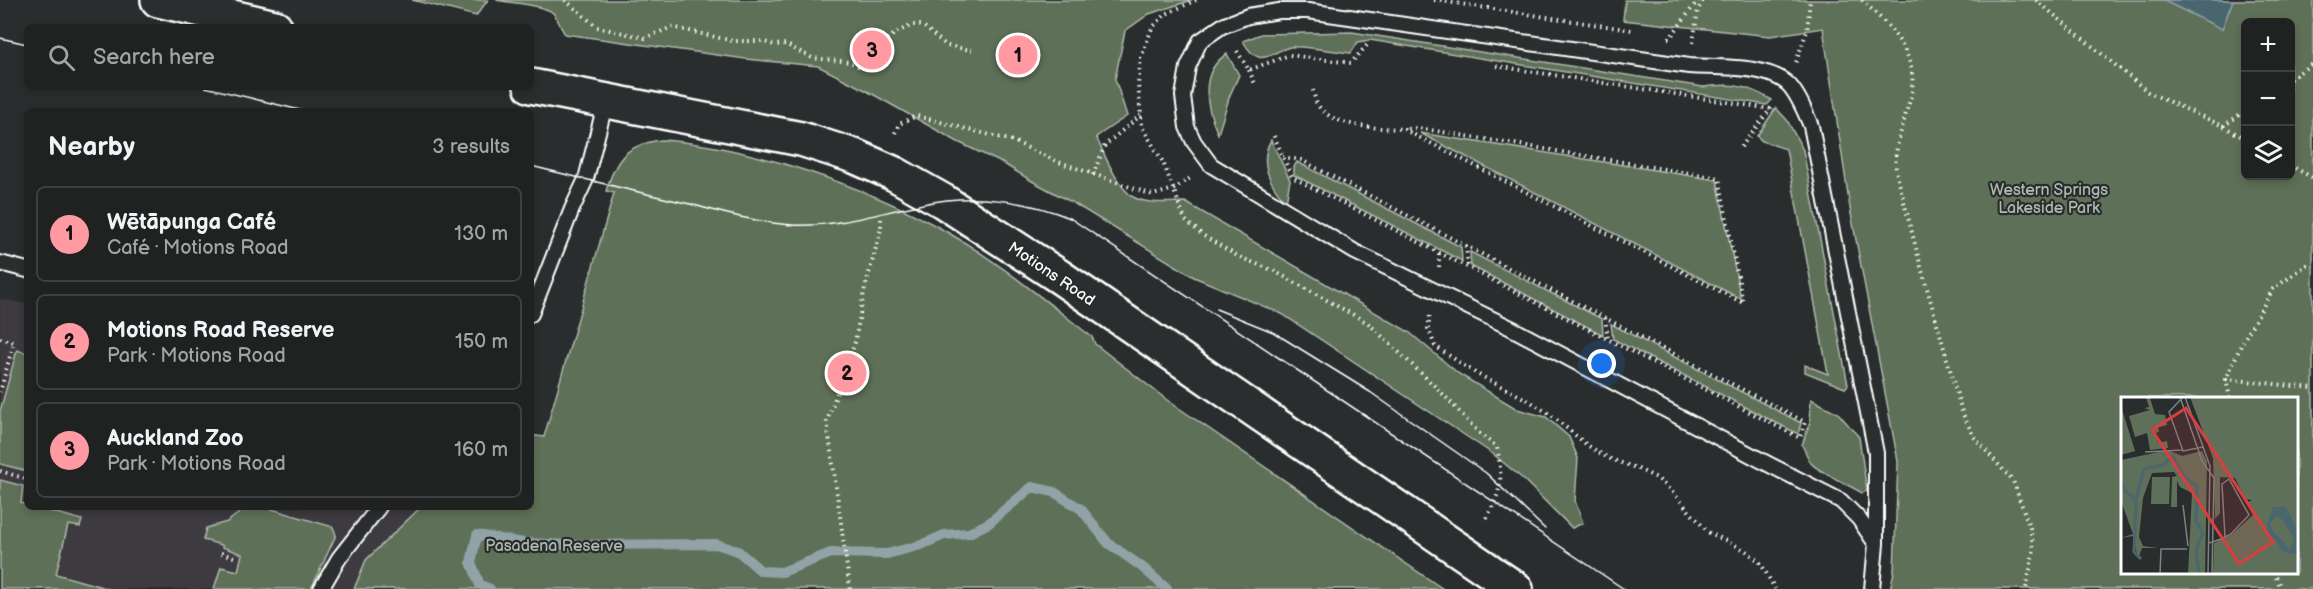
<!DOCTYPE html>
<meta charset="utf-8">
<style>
body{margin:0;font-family:"Balsamiq Sans",sans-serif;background:#282a2a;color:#f1f3f6}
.controls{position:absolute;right:18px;top:18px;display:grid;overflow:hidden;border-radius:9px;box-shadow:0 3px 9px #0003}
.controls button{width:54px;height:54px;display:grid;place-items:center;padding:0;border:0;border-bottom:2px solid #3d3f40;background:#202222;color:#f1f3f6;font:30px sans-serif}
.you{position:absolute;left:1602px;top:364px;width:21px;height:21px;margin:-15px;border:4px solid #fff;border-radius:50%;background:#1a73e8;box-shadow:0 0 0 9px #1a73e833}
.badge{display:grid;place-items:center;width:39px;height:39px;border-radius:50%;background:#ff9aa2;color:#111;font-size:20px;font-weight:700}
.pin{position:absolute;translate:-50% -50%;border:3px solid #fff;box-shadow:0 2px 6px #0006}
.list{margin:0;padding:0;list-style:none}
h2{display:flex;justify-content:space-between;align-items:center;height:78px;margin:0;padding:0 24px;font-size:26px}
h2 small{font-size:20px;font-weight:400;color:#a2a4a5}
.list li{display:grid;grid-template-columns:39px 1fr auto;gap:18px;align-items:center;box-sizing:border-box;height:96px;margin:0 12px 12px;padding:0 12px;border:2px solid #3d3f40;border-radius:9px}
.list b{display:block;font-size:22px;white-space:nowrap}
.list p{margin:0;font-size:20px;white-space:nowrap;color:#a2a4a5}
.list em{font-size:20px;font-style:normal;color:#a2a4a5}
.icon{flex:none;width:33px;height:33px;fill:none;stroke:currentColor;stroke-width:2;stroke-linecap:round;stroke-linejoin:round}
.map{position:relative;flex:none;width:2313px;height:589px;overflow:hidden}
.search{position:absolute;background:#202222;box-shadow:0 3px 9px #0003;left:24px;top:24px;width:510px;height:66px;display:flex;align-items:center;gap:15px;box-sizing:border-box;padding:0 21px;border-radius:9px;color:#a2a4a5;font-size:22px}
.panel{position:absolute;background:#202222;box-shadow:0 3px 9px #0003;left:24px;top:108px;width:510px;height:402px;border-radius:9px}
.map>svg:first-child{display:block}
.built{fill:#3d3a3f}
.green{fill:#5e7059;stroke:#aeb8ac;stroke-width:1.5;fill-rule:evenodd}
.water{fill:#4a666e;stroke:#92a3a8;stroke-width:1.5}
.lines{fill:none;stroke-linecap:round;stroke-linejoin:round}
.stream{stroke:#92a3a8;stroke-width:10}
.lane-casing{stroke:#fff;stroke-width:18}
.secondary-casing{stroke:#fff;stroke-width:38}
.path{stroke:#fff;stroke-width:4;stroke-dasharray:1.5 4.5;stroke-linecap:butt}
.lane{stroke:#2a2d2e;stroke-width:14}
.secondary{stroke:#2a2d2e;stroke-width:33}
.tram{stroke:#fff;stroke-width:1.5}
.labels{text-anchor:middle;stroke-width:4.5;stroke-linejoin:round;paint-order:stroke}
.park-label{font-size:16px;fill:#aeb8ac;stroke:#2a2d2e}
.street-label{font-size:16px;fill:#fff;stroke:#2a2d2e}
.inset-river{fill:none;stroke:#4a666e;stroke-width:3}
.inset-road{fill:none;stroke:#7f8182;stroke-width:1.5}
.view{fill:#da3e3e;fill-opacity:0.15;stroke:#da3e3e;stroke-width:3}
.inset-edge{fill:none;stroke:#fff;stroke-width:3}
</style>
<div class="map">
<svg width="2313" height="589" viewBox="0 0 2313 589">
<rect width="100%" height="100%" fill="#2a2d2e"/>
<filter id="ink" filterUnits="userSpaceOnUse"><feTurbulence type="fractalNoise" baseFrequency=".0167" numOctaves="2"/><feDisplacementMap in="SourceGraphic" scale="12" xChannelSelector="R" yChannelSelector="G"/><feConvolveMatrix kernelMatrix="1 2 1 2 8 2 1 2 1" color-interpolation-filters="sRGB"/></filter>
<g filter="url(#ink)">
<path class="built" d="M0,299l27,5v203h394l-55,53 -12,29h-354z"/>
<g class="green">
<path d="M412,0h76l-12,16z"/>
<path d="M496,0h696l-43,14 -24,17 -10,48 12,37 -31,21c9,18 20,48 37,60 14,8 37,5 52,5l224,130 50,42 58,35 29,8 23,20 9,21 -3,43 8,22 -11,5 -49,-49 -30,-25 -211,-140 -88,-37 -119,-73 -43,-23 -28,-17 -46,-22 -91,-51 -49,-25 -72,-7 -181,-25c-5,-7 -7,-16 -12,-21 -8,-8 -44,-10 -57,-13z"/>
<path d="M1625,0h688v589h-423l4,-17 4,-111 -48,-253 -27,-180 -53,8 -147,-16zM2246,22h44v154h-44zM2122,398h174v174h-174z"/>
<path d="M1352,32l351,55c29,-4 43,-2 69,13l-5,5 -397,-65 -12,2 -7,11c-13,-1 -51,-8 -61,-6 -21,5 -30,24 -47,-6l18,-7z"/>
<path d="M1227,54l12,21 -9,20 -12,39c-12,-26 -20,-62 9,-80z"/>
<path d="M1776,108l11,12 16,30 45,235 -3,3 -40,-16v-7l23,9 -42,-225 -24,-8 -5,-5z"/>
<path d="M1420,133l297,47 24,119z"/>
<path d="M662,140c88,6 201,46 278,88 54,30 103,71 152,109l3,7 72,56 276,189h-1089l12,-29 55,-53h110v-72l13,2 70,-244 -8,-2c10,-33 21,-47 56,-51z"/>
<path d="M1271,140l19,40 -4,22c-16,-17 -28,-40 -15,-62z"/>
<path d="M1297,162l164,85 1,14 -168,-86v-8z"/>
<path d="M1470,252l132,67 1,16 -132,-69z"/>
<path d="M1611,324l190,99 -3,11 -185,-95z"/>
<path d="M17,350l10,3v118l-27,-7v-53z"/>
<path d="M1811,399l27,14 21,24 8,54 -5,2c-12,-8 -44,-21 -51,-30 -3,-5 -6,-12 -9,-18l8,-23z"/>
<path d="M0,480l23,6 -2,17 6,2v2h8l47,13 -2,7 -12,-2 -12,49 53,15h-109z"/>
<path d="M247,507h18l68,20 3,8 -25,54h-97l7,-22 17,4 4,-17 -20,-7v-2l-19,-5 3,-12 21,-6z"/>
</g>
<path class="water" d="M2162,0h71l-11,29z"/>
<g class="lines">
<path class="stream" d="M490,589l-10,-4 -9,-23 6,-27 47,8 45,2 147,-1 22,7 23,20 21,1 49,-19 56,1 34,-9 23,-10 25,-2 20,-10 43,-36 22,5 27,17 27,34 34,24 25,22"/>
<defs>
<g id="lane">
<path d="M0,263l27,7"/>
<path d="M531,314l41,-105 14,-30 20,-78"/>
<path d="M321,589l18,-31 40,-51"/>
<path d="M1872,589l4,-45v-91l-65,-327c-6,-14 -12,-30 -22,-41 -21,-21 -72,-17 -100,-19l-381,-55h-29l-31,5 -26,10 -22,15 -12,26 -5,29 4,31 7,15 17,23 144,87 156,76 259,137 71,36 18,18 17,25"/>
</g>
<g id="secondary">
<path d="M158,0l117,27"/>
<path d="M531,86l270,53 53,17 41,18 48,27 117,76 456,312"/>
</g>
</defs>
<use href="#lane" class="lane-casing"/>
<use href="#secondary" class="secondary-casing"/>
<g class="path">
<path d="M565,0l32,27 48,11 27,-11 61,14h29l12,4 11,-1 27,14 38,4 8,4 11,-5 11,-17 19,-13 14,-6h9l25,21 25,4"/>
<path d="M1196,0l-30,14 -14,14 -11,30 -3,26 4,43 21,35 22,58 19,16 35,21 35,14 94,52 74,70 38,41 17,13c6,32 5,45 -12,73"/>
<path d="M1434,0l198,30"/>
<path d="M1862,0c25,24 55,51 50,90 -1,10 -6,21 -8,31 -5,18 -10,32 -8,50l25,96 41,145 12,25 39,44 17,47 4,21 -8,40"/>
<path d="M2036,0l112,92 75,34 23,13"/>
<path d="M1668,38h2l28,-38"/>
<path d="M1693,43l5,-33 5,-10"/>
<path d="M1237,51l12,19 40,-15 62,8 16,-18"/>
<path d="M1796,62l11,-31 3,-31"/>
<path d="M1496,66l275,43"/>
<path d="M1249,70l7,16"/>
<path d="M2290,79l23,-16"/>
<path d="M1313,90c1,4 2,10 4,14 15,24 61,24 86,25l340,174 -24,-125 -301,-50 -15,1"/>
<path d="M2223,126l23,-15"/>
<path d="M895,133l4,-9 18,-8 96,25 43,20 97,34 21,-6 18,-12"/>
<path d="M1274,136l18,41 508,261 5,-16 -504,-262 -18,-3"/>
<path d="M1741,147l31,-40"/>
<path d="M2290,165l23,13"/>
<path d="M1093,175l12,-30 36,-30"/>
<path d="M1466,246l2,21"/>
<path d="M1439,267v-14"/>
<path d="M1430,316l-2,12 7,18 42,28 51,26 23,15 36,30 21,13 28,10 21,10 17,16 34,38 37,18 15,12 15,27"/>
<path d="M1605,318l3,21"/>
<path d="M0,338l14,4 -14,50"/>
<path d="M2226,379l87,9"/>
<path d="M2230,398l-4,-19 16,-36 16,-28 15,-26 34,-24 6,-1"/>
<path d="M0,471l27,8"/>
<path d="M221,553l16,5"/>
<path d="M2273,572l9,17"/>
<path d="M850,589l-23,-168 28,-79 9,-50 17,-63v-14"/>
</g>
<use href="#lane" class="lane"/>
<use href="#secondary" class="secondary"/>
<g class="tram">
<path d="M0,38l27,6"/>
<path d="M205,87l99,24"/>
<path d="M531,166c53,13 106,26 159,38 34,9 68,19 103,21 46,2 85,-12 130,-21 48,-11 102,-4 147,14l554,371"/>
<path d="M1216,309l57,23 97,60 116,81 59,56"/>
</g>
</g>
</g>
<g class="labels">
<g class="park-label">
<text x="2049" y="195">Western Springs<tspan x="2049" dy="18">Lakeside Park</tspan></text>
<text x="554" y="551">Pasadena Reserve</text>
</g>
<g class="street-label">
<text transform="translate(1052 273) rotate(34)" y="6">Motions Road</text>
</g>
</g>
<g transform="translate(2121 397)">
<rect width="177" height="177" fill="#2a2d2e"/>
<path d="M25,0l4,1 5,16 10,1 2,10 -7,2 -2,-3 1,8 -4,1 3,10 9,-2 1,7 -18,2 -3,-17 -12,4 -6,-21 21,-6 -6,-2 5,-1zM69,0h108v177h-85l1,-31 17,-8 22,-20 -7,-12 6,-3 -7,-1 -10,-21 -15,-1v36l-5,6 -2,-61zM0,9l14,45 -14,4zM47,53l14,6 20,-5 5,10 -2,113h-17l4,-81 -12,-6 -3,-6v26h-6l1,-30 5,-1 -3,-4 -22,1 -9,25 -4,39 4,9 15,2h-16l-4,11 -5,-23 -12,2 12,-4 -12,-33v-41zM31,80h18l-1,27h-18z" fill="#5e7059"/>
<path d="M152,110h13l12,24v23l-15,-2 -8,-13 -7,-1 -1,-14zM154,120l6,1 13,20 -4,11 -17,-18 -3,-8z" fill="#4a666e" fill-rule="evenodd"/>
<path class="inset-river" d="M0,83l3,10 12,10 8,-31 19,-4 10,-9 10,19 14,12 -1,34 7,12 -7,17 3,24M15,104l-2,51 7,7"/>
<path class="inset-road" d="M59,0l22,64 12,17 -2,96M62,0l-14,15 14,39 20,-4M64,0l25,69 -2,108M24,55l37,-2M62,108l5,41M88,146l12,-4 10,-5 18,-19 -20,-36 -7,5 3,53M39,177l1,-25h26"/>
<path class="view" d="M65,11l87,134 -34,22 -87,-134z"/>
<rect width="177" height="177" class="inset-edge"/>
</g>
</svg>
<div class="controls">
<button>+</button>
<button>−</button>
<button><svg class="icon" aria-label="layers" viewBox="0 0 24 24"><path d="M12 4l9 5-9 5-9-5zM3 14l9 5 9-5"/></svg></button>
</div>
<div class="you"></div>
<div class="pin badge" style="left:1018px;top:55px">1</div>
<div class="pin badge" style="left:847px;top:373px">2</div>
<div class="pin badge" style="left:872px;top:50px">3</div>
<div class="search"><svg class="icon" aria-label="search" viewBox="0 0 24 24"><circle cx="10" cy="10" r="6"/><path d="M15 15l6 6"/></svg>Search here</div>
<section class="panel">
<h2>Nearby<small>3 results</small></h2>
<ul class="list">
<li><span class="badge">1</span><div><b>Wētāpunga Café</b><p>Café · Motions Road</p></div><em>130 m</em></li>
<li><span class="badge">2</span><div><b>Motions Road Reserve</b><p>Park · Motions Road</p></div><em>150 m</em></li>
<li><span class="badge">3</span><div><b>Auckland Zoo</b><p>Park · Motions Road</p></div><em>160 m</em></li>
</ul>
</section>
</div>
